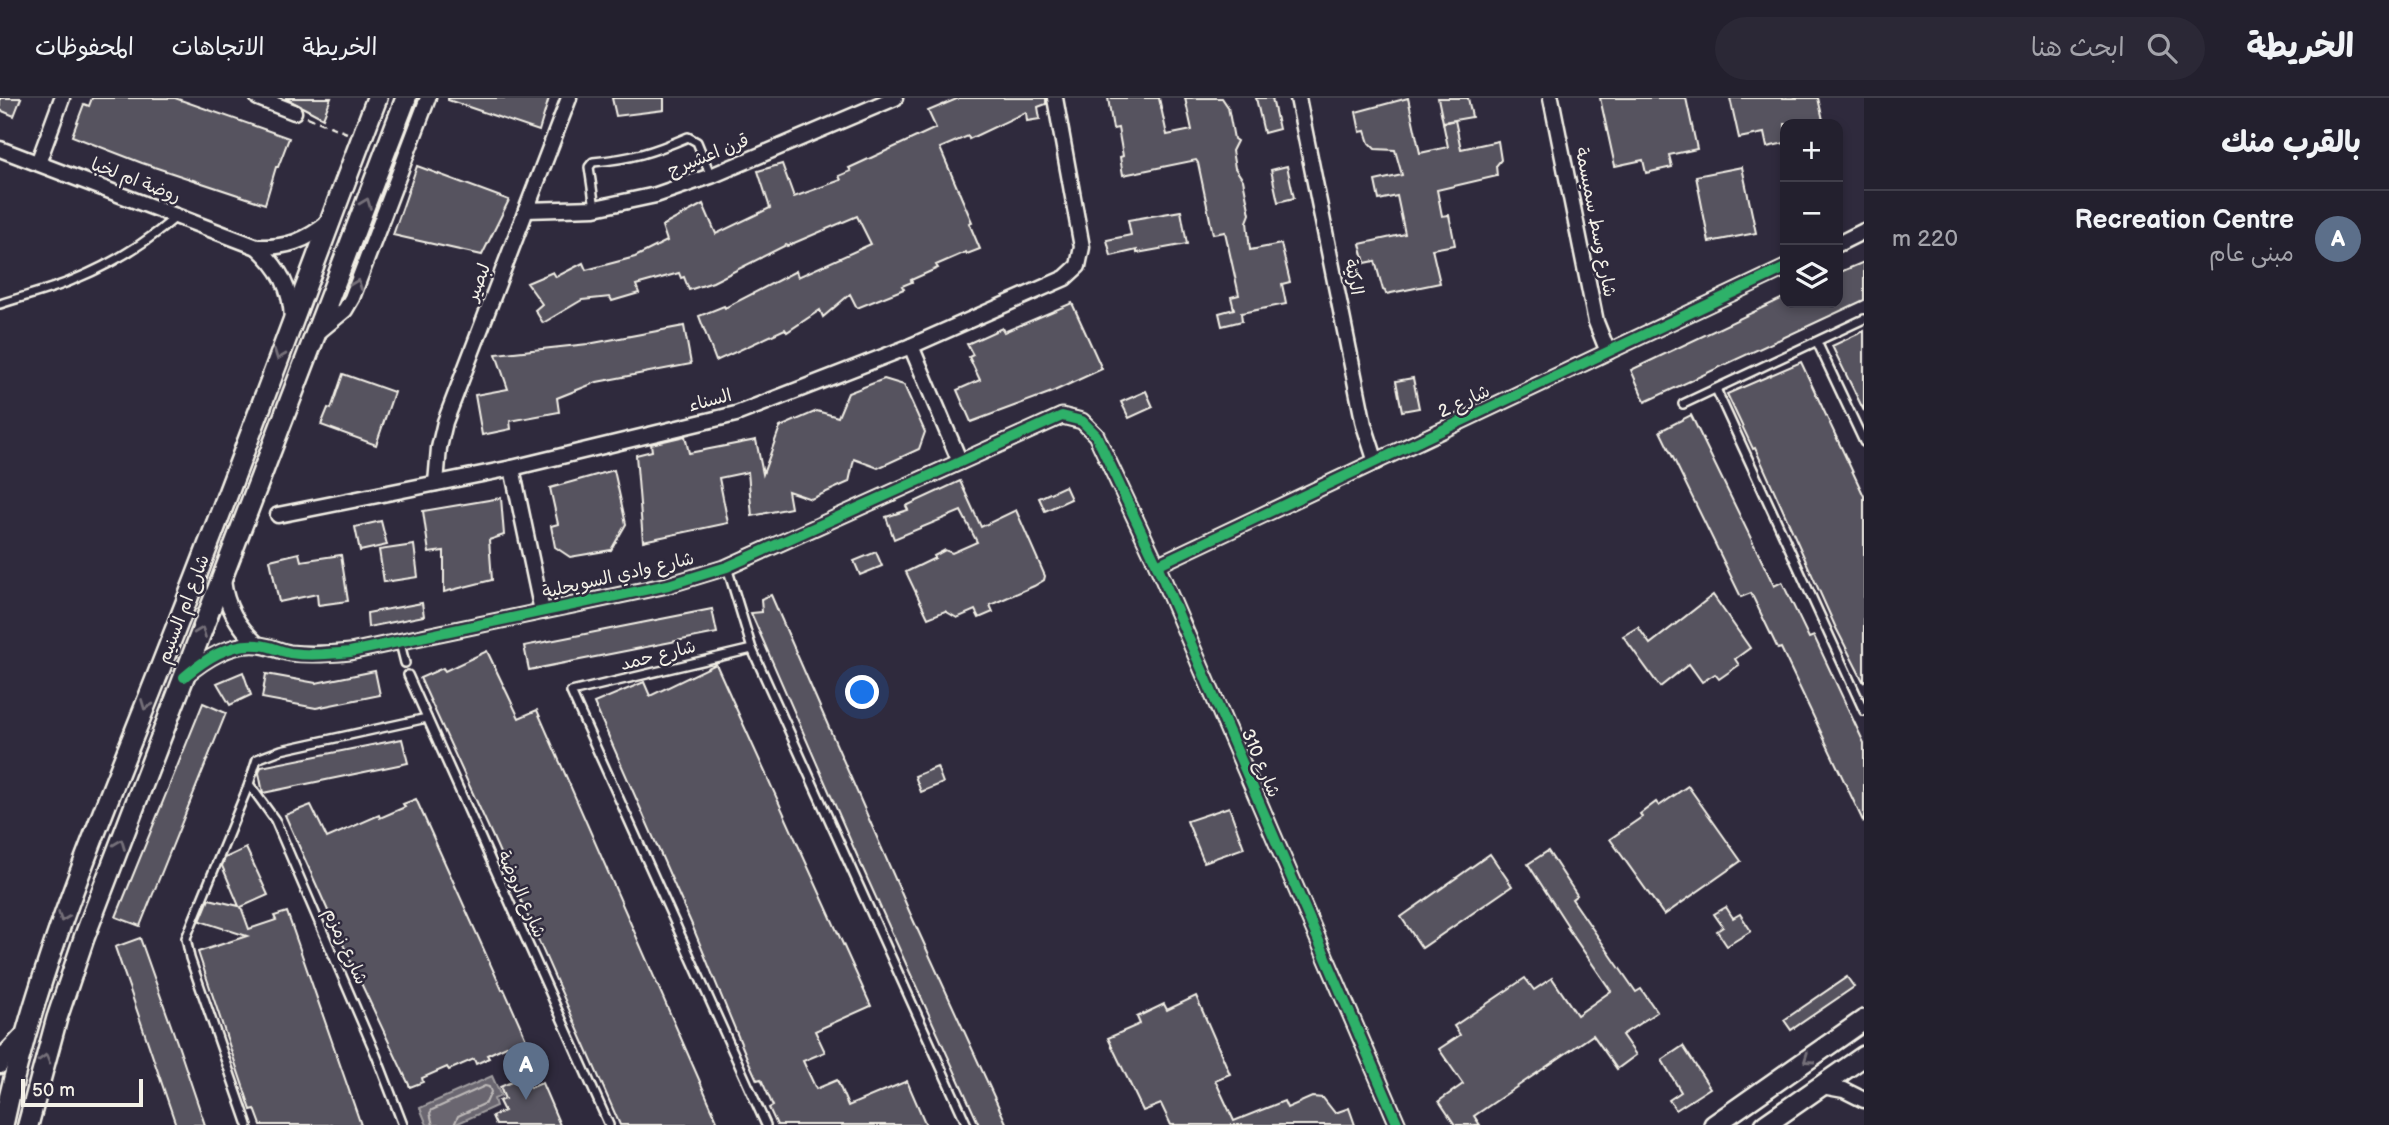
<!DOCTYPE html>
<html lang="ar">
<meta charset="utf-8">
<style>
body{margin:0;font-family:"Balsamiq Sans","Playpen Sans Arabic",sans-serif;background:#2b2836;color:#f1f3f6;direction:rtl}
.controls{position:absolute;right:21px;top:21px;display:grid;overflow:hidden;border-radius:14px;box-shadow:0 4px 10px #0003}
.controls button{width:63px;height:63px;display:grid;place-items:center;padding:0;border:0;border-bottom:2px solid #403e4a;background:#23202e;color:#f1f3f6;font:35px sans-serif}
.scale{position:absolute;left:21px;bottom:18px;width:122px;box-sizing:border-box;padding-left:7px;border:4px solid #f4f1e8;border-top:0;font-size:19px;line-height:24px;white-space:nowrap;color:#f4f1e8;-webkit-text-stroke:5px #2f2a3d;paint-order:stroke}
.you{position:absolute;left:863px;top:595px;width:24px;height:24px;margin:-18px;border:5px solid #fff;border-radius:50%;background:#1a73e8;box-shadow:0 0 0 10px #1a73e833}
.badge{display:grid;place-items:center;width:46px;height:46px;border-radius:50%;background:#ff9aa2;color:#fff;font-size:23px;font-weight:700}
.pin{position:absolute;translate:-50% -58px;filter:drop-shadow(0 2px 4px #0008)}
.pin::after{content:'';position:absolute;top:37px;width:24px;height:21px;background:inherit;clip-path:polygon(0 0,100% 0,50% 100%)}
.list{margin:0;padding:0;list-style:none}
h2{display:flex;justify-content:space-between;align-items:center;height:91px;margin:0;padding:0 28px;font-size:30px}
h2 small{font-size:23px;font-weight:400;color:#a3a3aa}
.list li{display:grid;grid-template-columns:46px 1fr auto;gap:21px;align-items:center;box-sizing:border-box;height:98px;padding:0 28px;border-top:2px solid #403e4a}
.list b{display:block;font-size:26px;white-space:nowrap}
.list p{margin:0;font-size:23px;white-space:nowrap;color:#a3a3aa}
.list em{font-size:23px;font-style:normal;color:#a3a3aa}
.icon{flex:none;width:38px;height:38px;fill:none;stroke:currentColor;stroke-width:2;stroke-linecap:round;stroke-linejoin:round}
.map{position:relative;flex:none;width:1864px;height:1027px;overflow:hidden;direction:ltr}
header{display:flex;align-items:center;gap:42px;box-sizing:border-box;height:98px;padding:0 35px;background:#23202e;border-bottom:2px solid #403e4a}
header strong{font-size:33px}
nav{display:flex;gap:38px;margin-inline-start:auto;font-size:24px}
.search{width:490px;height:63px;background:#2b2836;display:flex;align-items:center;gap:18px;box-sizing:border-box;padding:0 24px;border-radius:38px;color:#a3a3aa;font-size:26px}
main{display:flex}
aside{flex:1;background:#23202e}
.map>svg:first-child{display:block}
.water{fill:#6a6670;stroke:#a19ea0;stroke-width:2}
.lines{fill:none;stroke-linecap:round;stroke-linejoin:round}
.shore{stroke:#bdb9b8;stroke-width:2}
.building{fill:#56525f;stroke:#f4f1e8;stroke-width:2}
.lane-casing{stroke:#f4f1e8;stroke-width:12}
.street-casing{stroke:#f4f1e8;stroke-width:19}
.secondary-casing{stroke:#f4f1e8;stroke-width:24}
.path{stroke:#f4f1e8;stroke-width:2.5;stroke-dasharray:7 5;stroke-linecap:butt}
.lane{stroke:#2f2a3d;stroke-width:7}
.street{stroke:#2f2a3d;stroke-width:14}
.secondary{stroke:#2f2a3d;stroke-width:19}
.cycleway-casing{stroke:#2f2a3d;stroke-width:15}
.cycleway{stroke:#2db169;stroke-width:10}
.oneway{stroke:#747079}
.labels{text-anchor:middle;stroke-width:5;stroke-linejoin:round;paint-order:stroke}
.street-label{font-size:18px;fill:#f4f1e8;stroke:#2f2a3d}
</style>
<header>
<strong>الخريطة</strong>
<div class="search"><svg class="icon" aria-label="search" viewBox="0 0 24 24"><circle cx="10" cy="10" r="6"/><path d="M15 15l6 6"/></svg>ابحث هنا</div>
<nav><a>الخريطة</a><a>الاتجاهات</a><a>المحفوظات</a></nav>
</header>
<main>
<aside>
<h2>بالقرب منك<small></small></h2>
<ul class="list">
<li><span class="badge" style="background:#5c6f8a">A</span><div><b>Recreation Centre</b><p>مبنى عام</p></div><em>220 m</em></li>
</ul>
</aside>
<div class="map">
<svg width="1864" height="1027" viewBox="0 0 1864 1027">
<rect width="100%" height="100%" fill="#2f2a3d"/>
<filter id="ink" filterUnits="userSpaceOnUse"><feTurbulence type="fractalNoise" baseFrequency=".0143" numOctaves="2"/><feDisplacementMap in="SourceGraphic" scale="14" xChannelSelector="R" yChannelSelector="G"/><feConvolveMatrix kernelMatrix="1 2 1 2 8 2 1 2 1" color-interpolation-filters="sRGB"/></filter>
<g filter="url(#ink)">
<path class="water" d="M492,978l9,20 -7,3 2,7 -42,19h-27l-7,-17z"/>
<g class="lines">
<path class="shore" d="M433,1027l-3,-12 2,-3 53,-24 4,1 2,5 -5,11 -28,13 -4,9"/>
</g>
<g class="building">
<path d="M0,0h21l-7,18 -14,-6z"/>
<path d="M92,0h83l114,40 -11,29h-2l-11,37 -123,-41 -70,-27 12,-32 5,2z"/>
<path d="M285,0h46l-8,20z"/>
<path d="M448,0h101l-10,33 -91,-31z"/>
<path d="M612,0h52v12l-48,6z"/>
<path d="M959,0h87v6l-8,3 2,12 -13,2 -1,-9 -57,27 -1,-3 -28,12 32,74 -3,1 11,26 -13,5 -1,-2 -30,13 2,3 -27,12 1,2 -10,4 2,3 -47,19 -7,-14 -27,23 -3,-7 -33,22 -2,-3 -69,32 -17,-45 25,-10 1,2 71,-37 2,6 73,-33 -14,-28 -70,30 -1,-1 -73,37 -24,8 -5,-13 -3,1 -2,-5 -43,12 3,8 -27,8 -2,-4 -28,3 -39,23 -8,-13 7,-6 -15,-21 26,-11 3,5 27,-14 3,7 49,-13 32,-16 -5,-15 41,-22 13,30 54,-26 -12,-37 24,-7 12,33 47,-17 -2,-4 12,-5 -2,-3 87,-40 -8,-17z"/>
<path d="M1108,0h51l8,37 25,-5 -7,-32h37l6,9 6,32 3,2 -5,10 3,17 8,12 7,34 -3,8 3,28 31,-6 9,38 -8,2 4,20 -45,9 1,8 -20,5 -3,-13 15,-4 -3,-12 8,-2 -14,-63 -12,2 -15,-71 -2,-3 -73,15 -3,-18 3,-1 -5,-28 -5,1z"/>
<path d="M1256,0h16l7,31 -15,4z"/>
<path d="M1408,0l12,55 28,-6 -5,-24 12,-3 6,29 37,-8 3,19 -5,6 1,10 -60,14 5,26 7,-1 6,30 -23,4 8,34 -54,11 -1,-3 -2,-1 -8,-29 -10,2 -5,-19 45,-10 -8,-38 -18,4 -4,-19 27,-6 -7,-25 -20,-1 -6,-6 -4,-12 -5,1 -4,-20z"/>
<path d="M1438,0h30l4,19 -29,5z"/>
<path d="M1600,0h86l11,51 -28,6 3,12 -26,6 -3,-13 -28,6z"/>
<path d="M1730,0h88l5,22 -18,4h-20v19l-18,4 -3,-14 -25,5z"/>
<path d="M417,68l92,34 -27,55 -89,-20z"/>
<path d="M1287,68l7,32 -16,4 -7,-32z"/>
<path d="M1742,69l14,66 -47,9 -13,-66z"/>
<path d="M1181,113l6,33 -50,9v-3l-26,6 -4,-16 24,-5 -3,-15z"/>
<path d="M1864,164v38l-219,102 -14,-32 154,-73v6h53v-30z"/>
<path d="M1072,205l30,66 -50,23 -81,30 -14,-32 23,-10 -11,-23 4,-2 -6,-11 35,-16 2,4z"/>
<path d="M684,228l7,38 -94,18 -40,16 2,14 -49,9 1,8 -29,6 -7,-40 33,-6 -12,-35 92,-10z"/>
<path d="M1864,233v80l-32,-65z"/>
<path d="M1801,264l63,134v187l-29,-57 -80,-178 -2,1 -26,-55z"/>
<path d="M343,276l51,18 -18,53 -55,-20 7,-17 3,1z"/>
<path d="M1413,280l6,30 -17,3 -6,-30z"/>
<path d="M884,281l20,6 21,47 -6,17 -41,19 -24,-9 -5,23 -38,17 -23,-8 3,17 -39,8 -4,-44 -29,6 9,45 -85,18 -7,-86 16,-4 -1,-7 34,-8 4,17 67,-13 7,34 17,-47 37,-16 21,6 10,-24z"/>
<path d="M1146,293l7,16 -24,11 -8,-16z"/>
<path d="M1691,317l83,171 8,-4 27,56 5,-2 50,107v80l-83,-175 -3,1 -27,-56 -10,4 -81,-166z"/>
<path d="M614,372l12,54 -15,26 -41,7 -15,-10 -4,-21 7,-2 -8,-36z"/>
<path d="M960,383l21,46 35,-17 29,66 -1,4 -10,6 -44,19 3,7 -14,6 -4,-8 -18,8 -12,-7 -17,7 -22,-46 29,-14 -1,-2 11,-6 7,3 25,-11 -16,-31 -67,28 -8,-22 22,-7 -2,-4z"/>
<path d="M1065,388l6,13 -26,12 -6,-13z"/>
<path d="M501,400l3,37 -15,5 3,40 -48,12v-41l-15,2 -6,-42z"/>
<path d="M381,423l6,24 -27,6 -5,-24z"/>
<path d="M414,447l4,32 -34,5 -5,-32z"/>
<path d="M876,454l6,14 -22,9 -6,-14z"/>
<path d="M299,455l2,8 40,-6 7,46 -30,4 -1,-11 -38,8 -9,-42z"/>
<path d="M771,497l139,318 97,212h-28l-120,-265 -108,-247 11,-1 -1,-13z"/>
<path d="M1713,497l37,53 -15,11 4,6 -20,14 -4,-5 -13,8 -13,-18 -29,23 -37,-51 15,-9 12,17z"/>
<path d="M422,505l2,13 -56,11 -1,-14z"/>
<path d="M712,511l5,24 -188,37 -5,-24z"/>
<path d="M487,553l32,67 18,-8 182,415h-99l-128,-290 -72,-157 23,-10 2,3z"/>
<path d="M716,566l155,342 -56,25 10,21 -22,9 13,28 21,-9 11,26 59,-25 19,44h-149l-8,-17 4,-2 -12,-27 -4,1 -10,-22 -55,-133 -98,-222 50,-21 6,14z"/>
<path d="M375,573l5,24 -64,13 -54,-10 4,-24 50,9z"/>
<path d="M243,574l8,23 -21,10 -13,-22z"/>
<path d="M203,605l23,10 -86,213 -24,-9z"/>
<path d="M402,641l6,24 -145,30 -4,-20 2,-6z"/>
<path d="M937,669l6,16 -22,9 -6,-16z"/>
<path d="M1688,688l53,75 -77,54 -54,-76 32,-22 -2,-3 16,-12 3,4z"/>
<path d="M416,701l86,191 2,-1 23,52 -12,5 -2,-3 -26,12 2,3 -13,6 -2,-5 -25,11 -2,-3 -25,11 1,4 -13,5 -59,-125 -66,-147 26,-10 16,33 52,-23 1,3 25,-11 -2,-3z"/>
<path d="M1229,709l15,41 -40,14 -17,-41z"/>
<path d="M246,750l22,47 -27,12 8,22 27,-9 -2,-4 13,-4 74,213h-100l-6,-16 -4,1 -53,-158 49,-16 -47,-15 9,-22 30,7 -17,-40 3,-8z"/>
<path d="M1548,753l29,44 -5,4 64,93 5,-3 16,23 -35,23 14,20 -19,14 -24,-34 -119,81 6,9h-25l-16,-24 24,-17 -24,-35 21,-14 -6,-9 71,-48 9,12 18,-12 25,37 34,-24 -44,-64 1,-1 -40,-62z"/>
<path d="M1490,756l22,32 -90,62 -21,-31z"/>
<path d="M1726,809l7,11 7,-4 11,17 -24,15 -10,-15 6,-4 -9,-13z"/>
<path d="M140,840l39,110 26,77h-29l-45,-132 -16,-46z"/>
<path d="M1847,879l7,10 -63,43 -7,-10z"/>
<path d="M1196,898l34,78 -15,6 19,41 50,-20 3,7 25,-11 11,1 12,15 14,-5 6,17h-184l-10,-21 -18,7 -35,-73 32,-14 -3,-7 27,-13 3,6z"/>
<path d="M1683,948l27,42 -34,22 -7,-10 12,-8 -19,-32z"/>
<path d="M525,978l5,12 12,-5 18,42h-64l-4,-9 12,-5 -5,-10 6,-2 -5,-12z"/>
</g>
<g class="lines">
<defs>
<g id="lane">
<path d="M595,110l-6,-41 4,-5c38,-3 60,-10 95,-25l9,5 14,34"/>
<path d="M0,206c24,-8 50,-14 73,-24 37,-15 73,-37 103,-63"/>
<path d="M1817,244l47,100"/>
<path d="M1716,291l148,322"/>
<path d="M1683,306l181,-85"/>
<path d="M727,469l25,82 215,476"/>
<path d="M400,545l5,20"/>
<path d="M752,551l-181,43 195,433"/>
<path d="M408,577l201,450"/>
<path d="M249,686l26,36 101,235 27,70"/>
<path d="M248,1027l-58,-167 -4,-20 63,-154 8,-25 24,-9 146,-32"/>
</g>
<g id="street">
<path d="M258,0l36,14"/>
<path d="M1298,0l66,327 12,37"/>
<path d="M1551,0l45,224 12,30"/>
<path d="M0,51l257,98c29,1 49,-6 72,-25"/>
<path d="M38,65l24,-65"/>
<path d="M526,112l69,-2 61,-13 55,-19 184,-78"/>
<path d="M1838,146l26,-13"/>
<path d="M257,149c23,21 34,41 35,72"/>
<path d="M316,236l29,-24 7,-12 76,-200"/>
<path d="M911,248l49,116"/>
<path d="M512,370l30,143"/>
<path d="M436,385l3,-35 6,-26 124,-324"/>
<path d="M278,417l234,-47 224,-54 175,-68 154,-68 13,-12 4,-19 -27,-149"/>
<path d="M1157,467l628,-297"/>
<path d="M223,482c3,27 15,46 34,64"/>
<path d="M185,578c20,-17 47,-34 74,-31 10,1 21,6 31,8 21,2 40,1 60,-1l318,-67 59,-18 335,-151 20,5 14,14 61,130 241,560"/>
<path d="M0,968l6,-14 19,-20"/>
<path d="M1822,988l22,4 20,10"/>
</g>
<g id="secondary">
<path d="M3,1027c36,-169 107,-327 169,-487 71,-179 136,-360 205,-540"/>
<path d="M28,1027l29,-107 27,-80 322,-840"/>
<path d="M1714,1027l150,-105"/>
<path d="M1765,1027l99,-69"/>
</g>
</defs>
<use href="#lane" class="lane-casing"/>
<use href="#street" class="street-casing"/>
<use href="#secondary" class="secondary-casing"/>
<path class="path" d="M307,19l40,16"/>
<use href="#lane" class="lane"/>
<use href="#street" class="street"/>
<use href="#secondary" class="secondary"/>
<defs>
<g id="cycleway">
<path d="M1157,467l628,-297"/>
<path d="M184,579c20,-17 46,-35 74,-32 11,0 21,6 32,8 20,3 40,1 60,-1l318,-67 59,-18 335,-151 20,5 14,14 61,130 241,560"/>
</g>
</defs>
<use href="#cycleway" class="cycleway-casing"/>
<use href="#cycleway" class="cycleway"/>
</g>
<defs><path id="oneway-chevron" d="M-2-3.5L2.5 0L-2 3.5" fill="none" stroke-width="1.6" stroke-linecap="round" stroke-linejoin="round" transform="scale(1.75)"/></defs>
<g class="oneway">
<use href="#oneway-chevron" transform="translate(366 105) rotate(-69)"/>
<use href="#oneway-chevron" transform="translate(357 186) rotate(-69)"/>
<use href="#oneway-chevron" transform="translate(279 257) rotate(111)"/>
<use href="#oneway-chevron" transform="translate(201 534) rotate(-69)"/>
<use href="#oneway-chevron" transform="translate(146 607) rotate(111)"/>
<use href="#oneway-chevron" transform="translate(120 746) rotate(-69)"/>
<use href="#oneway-chevron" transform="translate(63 819) rotate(111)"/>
<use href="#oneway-chevron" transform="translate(45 961) rotate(-74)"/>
<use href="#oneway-chevron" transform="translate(1808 961) rotate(145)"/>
</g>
</g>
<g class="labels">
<g class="street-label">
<text transform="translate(708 57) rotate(-22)" y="6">قرن اعشيرج</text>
<text transform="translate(136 82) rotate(21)" y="6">روضة ام لخبا</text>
<text transform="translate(1596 124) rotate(79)" y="6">شارع وسط سميسمة</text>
<text transform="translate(1354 179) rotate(79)" y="6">الركيّة</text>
<text transform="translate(478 184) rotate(-69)" y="6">لبصير</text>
<text transform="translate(710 302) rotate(-15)" y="6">السناء</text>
<text transform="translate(1464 303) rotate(-25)" y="6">شارع 2</text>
<text transform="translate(618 477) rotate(-13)" y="6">شارع وادي السويحلية</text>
<text transform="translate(183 511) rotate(-69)" y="6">شارع ام السنيم</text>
<text transform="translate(658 557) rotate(-14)" y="6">شارع حمد</text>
<text transform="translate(1261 665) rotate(67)" y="6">شارع 310</text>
<text transform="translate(522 796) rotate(66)" y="6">شارع الروضة</text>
<text transform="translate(346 848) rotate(66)" y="6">شارع زمزم</text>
</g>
</g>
</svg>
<div class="controls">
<button>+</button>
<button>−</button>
<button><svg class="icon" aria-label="layers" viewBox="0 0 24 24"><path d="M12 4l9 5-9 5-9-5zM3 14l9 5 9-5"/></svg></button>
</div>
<div class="scale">50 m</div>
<div class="you"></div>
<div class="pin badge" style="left:526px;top:1002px;background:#5c6f8a">A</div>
</div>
</main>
